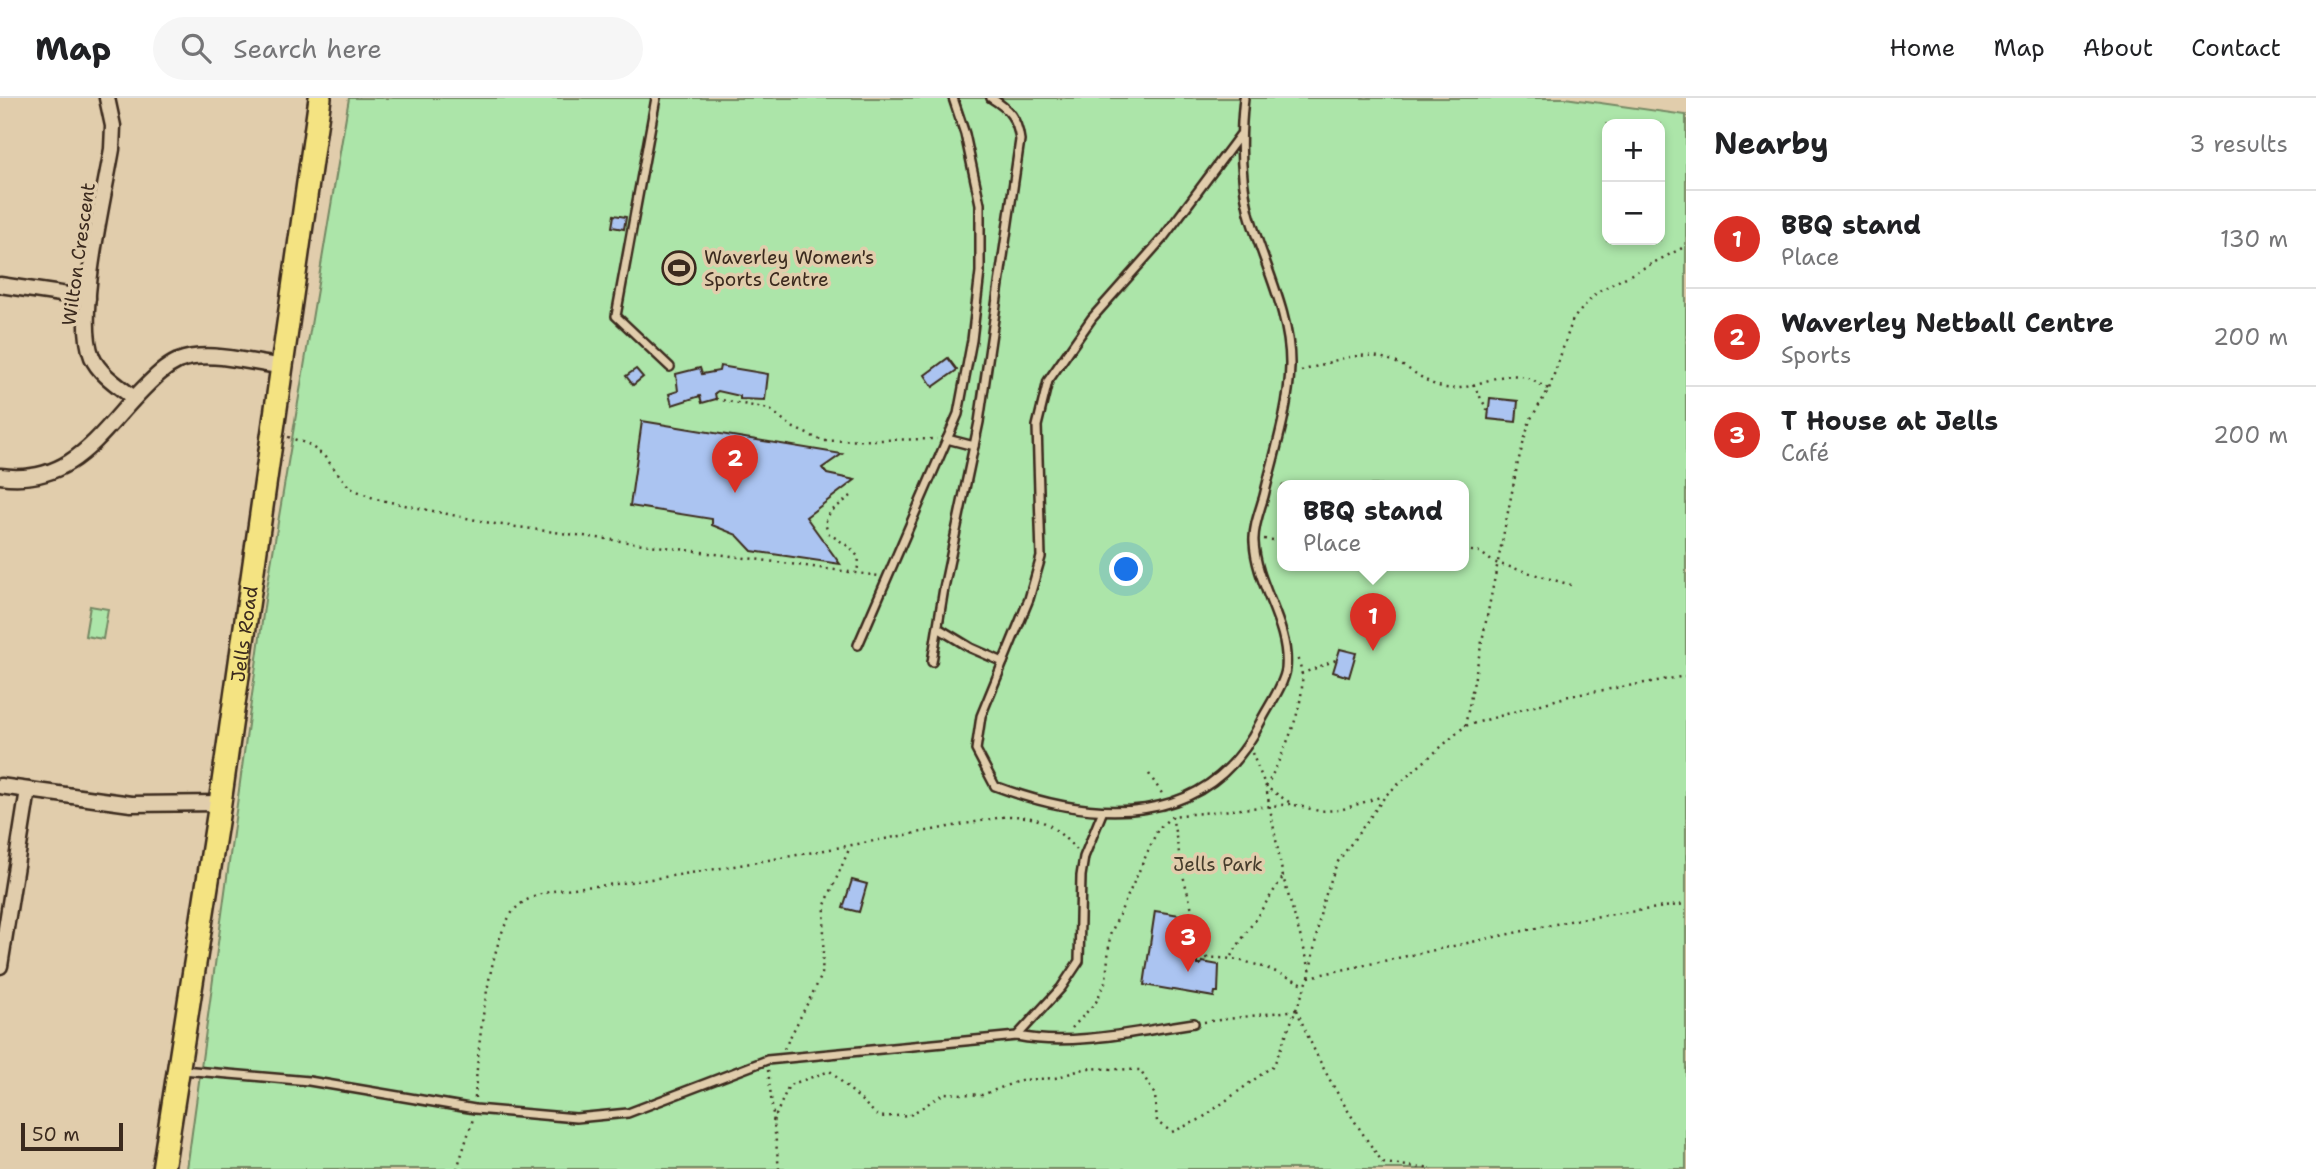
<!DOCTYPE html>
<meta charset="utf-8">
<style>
body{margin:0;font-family:"Shantell Sans",sans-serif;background:#f6f6f6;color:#202124}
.controls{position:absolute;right:21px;top:21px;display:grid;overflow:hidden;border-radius:14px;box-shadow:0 4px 10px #0003}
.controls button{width:63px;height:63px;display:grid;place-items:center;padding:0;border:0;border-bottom:2px solid #e0e0e0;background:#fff;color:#202124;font:35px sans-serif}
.scale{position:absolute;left:21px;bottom:18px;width:102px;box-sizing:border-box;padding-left:7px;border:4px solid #3b2a1e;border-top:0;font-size:19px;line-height:24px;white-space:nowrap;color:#3b2a1e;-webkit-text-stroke:5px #e1cdac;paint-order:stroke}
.you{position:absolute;left:1127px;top:472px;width:24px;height:24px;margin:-18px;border:5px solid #fff;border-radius:50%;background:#1a73e8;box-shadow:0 0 0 10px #1a73e833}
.badge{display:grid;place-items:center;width:46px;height:46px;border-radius:50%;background:#d93025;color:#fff;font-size:23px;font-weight:700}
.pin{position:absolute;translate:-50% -58px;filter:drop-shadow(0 2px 4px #0008)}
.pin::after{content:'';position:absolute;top:37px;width:24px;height:21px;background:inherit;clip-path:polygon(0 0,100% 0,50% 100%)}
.popup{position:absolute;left:1277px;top:382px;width:192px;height:91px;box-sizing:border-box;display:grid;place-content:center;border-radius:14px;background:#fff;filter:drop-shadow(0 2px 5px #0005);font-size:23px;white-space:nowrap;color:#757577}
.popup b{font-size:26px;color:#202124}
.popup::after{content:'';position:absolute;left:50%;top:100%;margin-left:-14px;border:14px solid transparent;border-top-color:#fff}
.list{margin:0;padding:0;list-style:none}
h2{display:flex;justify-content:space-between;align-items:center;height:91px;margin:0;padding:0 28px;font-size:30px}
h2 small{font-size:23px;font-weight:400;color:#757577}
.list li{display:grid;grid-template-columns:46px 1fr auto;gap:21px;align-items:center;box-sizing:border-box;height:98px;padding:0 28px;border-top:2px solid #e0e0e0}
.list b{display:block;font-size:26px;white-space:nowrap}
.list p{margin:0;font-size:23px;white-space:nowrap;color:#757577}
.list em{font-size:23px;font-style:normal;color:#757577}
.icon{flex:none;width:38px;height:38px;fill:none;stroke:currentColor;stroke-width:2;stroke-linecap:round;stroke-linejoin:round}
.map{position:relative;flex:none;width:1686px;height:1071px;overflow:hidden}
header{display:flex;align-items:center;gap:42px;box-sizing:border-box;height:98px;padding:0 35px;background:#fff;border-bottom:2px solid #e0e0e0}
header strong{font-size:33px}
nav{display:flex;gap:38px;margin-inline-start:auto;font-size:24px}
.search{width:490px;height:63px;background:#f6f6f6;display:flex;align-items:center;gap:18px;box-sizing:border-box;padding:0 24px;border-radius:38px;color:#757577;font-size:26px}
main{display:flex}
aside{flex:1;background:#fff}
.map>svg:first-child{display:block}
.green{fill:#ace5a9;stroke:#748864;stroke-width:2;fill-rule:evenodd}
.building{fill:#abc4f1;stroke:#3b2a1e;stroke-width:2}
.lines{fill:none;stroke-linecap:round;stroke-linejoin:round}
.lane-casing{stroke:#3b2a1e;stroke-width:12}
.street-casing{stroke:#3b2a1e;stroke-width:19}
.primary-casing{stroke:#3b2a1e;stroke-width:26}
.path{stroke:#3b2a1e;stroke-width:2.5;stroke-dasharray:2 5;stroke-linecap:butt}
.lane{stroke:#e1cdac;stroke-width:7}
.street{stroke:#e1cdac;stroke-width:14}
.primary{stroke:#f4e382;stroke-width:21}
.labels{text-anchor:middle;stroke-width:7;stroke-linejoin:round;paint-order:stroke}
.street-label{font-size:19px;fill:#3b2a1e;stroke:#e1cdac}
.poi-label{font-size:19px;fill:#3b2a1e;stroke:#e1cdac;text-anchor:start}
.park-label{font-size:19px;fill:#463d2c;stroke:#e1cdac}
</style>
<header>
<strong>Map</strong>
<div class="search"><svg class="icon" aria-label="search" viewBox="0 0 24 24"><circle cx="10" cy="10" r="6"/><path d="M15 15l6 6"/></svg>Search here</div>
<nav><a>Home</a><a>Map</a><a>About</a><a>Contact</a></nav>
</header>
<main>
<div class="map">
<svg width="1686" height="1071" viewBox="0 0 1686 1071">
<rect width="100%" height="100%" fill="#e1cdac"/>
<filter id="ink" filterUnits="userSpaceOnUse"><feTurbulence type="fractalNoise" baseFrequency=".0143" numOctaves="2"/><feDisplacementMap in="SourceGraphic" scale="14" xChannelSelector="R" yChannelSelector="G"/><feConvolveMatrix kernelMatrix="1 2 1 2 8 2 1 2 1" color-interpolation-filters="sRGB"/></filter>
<g filter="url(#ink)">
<g class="green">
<path d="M349,0h1216l121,17v1054h-1499l78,-569zM1607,26h53v116h-53zM1282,387h182v80h-182z"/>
<path d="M90,508l18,3 -5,30 -18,-3z"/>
</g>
<g class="building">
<path d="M614,117l12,2 -2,12 -12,-2z"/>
<path d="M948,260l9,12 -24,17 -8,-12z"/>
<path d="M720,268l48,8 -3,26 -25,-1v-3l-22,-5 -3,2 1,6 -14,4 -2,-7 -28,9 -3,-11 9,-3 -2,-17 24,-6 2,6 17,-3z"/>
<path d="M636,271l7,8 -10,8 -7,-9z"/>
<path d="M1490,300l28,3 -2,21 -28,-3z"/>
<path d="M642,323l200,33 -20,14 5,6 28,6 -49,37 34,47 -88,-13 -15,-16 -25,-10v-6l-82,-13z"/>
<path d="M1340,551l16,4 -7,24 -16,-5z"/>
<path d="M852,782l15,4 -8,28 -16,-4z"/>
<path d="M1155,813l37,6 -4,32 -6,-1 -2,10 17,3v4h4l1,-3 17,3 -1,27h-3l-1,5 -70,-12z"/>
</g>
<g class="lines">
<defs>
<g id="lane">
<path d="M656,0l-40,218 54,51"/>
<path d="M1240,37l-77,103 -71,80 -44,63 -11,45 4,131 -12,42 -48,117 -5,34 19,36c98,37 213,45 266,-65 7,-14 23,-36 25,-52 4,-45 -30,-83 -32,-127 -1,-15 6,-32 10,-46 10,-42 25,-87 26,-130 1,-52 -27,-103 -41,-153 -9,-36 -9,-78 -5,-115"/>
<path d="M947,341l27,7"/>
<path d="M938,530l33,20 32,14"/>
<path d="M858,547l100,-231 14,-74 8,-68v-68l-15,-70 -12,-36"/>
<path d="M932,564l12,-74 35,-166 41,-282c-3,-22 -11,-31 -29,-42"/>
<path d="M1017,938c56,11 121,-5 177,-13"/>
<path d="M182,972l127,11 166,28 101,9 52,-5 139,-53 250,-24 44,-48 18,-27 2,-85 3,-19 18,-44"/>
</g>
<g id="street">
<path d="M107,0l6,28 -1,23c-8,48 -37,167 -20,208 7,17 28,30 42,41"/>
<path d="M0,187l88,13"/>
<path d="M0,378c73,10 100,-44 144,-88 11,-11 21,-21 34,-27 30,-12 72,2 102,5"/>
<path d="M0,688l131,18 89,-1"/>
<path d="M0,868l28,-176"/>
</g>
<g id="primary">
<path id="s1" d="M163,1071l57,-366 100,-705"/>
</g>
</defs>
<use href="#lane" class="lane-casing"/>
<use href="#street" class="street-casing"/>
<use href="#primary" class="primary-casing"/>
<g class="path">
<path d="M1301,273c36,-10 61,-25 98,-7 16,7 29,21 47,24 25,4 48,-16 74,-12 9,1 20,9 29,13"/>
<path d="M1473,286l15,27"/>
<path d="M716,301l53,10 25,19 29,13 114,-2"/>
<path d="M288,339l20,7 16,12 26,32 26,11 119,25 384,52"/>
<path d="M851,398l-21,16 -5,11 3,10 23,15 8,10 -2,15"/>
<path d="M1264,441l18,2"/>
<path d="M1464,452l16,2 13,10 78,23"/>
<path d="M1301,576l35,-14"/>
<path d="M1465,628l53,-264 12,-42 19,-31 24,-70 24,-27 89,-46"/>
<path d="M1252,655l14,34 17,90 26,89"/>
<path d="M1149,676l14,21"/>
<path d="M1289,704l-23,-15c16,-31 49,-97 31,-129"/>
<path d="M1172,718l12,63 21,79c39,-2 67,12 101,27"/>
<path d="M1231,858l52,-79"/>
<path d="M1309,879l270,-58 107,-15"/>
<path d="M1297,912c21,55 52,105 86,153l-1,6"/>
<path d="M1204,924l93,-12"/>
<path d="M1072,930l24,-26 10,-22 4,-45 48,-106 14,-13 119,-12 28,7 21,-1 43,-14"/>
<path d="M784,951l38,-74 3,-70 25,-58"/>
<path d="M768,972l11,99"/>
<path d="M475,1000c2,-43 13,-159 40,-189 22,-23 72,-21 101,-25 132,-18 261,-44 392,-68 35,0 44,9 69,34"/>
<path d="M773,1024l16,-37 41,-14 49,46 31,-2 35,-22 37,2 39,-15 34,-2 32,-10 53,2 15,25 2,27 15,10 29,-13 73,-54 35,-88 13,-72 15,-42 49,-68 79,-69 104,-30 117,-20"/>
<path d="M1383,1065l49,6"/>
<path d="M457,1071l16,-50"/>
</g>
<use href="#lane" class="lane"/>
<use href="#street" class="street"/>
<use href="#primary" class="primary"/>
</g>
</g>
<defs>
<symbol id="stadium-ring" viewBox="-11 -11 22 22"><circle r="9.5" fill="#e1cdac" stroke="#3b2a1e" stroke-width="1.5"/><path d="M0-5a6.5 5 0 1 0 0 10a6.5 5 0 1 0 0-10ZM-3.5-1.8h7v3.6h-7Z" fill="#3b2a1e"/></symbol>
</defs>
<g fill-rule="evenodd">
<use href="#stadium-ring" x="660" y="151" width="38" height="38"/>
</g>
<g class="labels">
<g class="street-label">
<text transform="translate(78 156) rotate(-82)" y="7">Wilton Crescent</text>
<text dy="7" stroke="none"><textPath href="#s1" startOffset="541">Jells Road</textPath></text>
</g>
<g class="poi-label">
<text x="704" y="166">Waverley Women's<tspan x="704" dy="22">Sports Centre</tspan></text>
</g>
<g class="park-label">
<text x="1218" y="773">Jells Park</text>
</g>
</g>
</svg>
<div class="controls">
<button>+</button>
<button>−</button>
</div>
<div class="scale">50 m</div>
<div class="you"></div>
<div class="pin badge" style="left:1373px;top:553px">1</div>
<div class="popup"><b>BBQ stand</b>Place</div>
<div class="pin badge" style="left:735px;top:395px">2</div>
<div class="pin badge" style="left:1188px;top:874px">3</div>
</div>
<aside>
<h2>Nearby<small>3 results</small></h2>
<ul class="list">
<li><span class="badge">1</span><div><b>BBQ stand</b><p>Place</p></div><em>130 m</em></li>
<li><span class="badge">2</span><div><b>Waverley Netball Centre</b><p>Sports</p></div><em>200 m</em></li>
<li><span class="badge">3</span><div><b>T House at Jells</b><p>Café</p></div><em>200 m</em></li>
</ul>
</aside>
</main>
